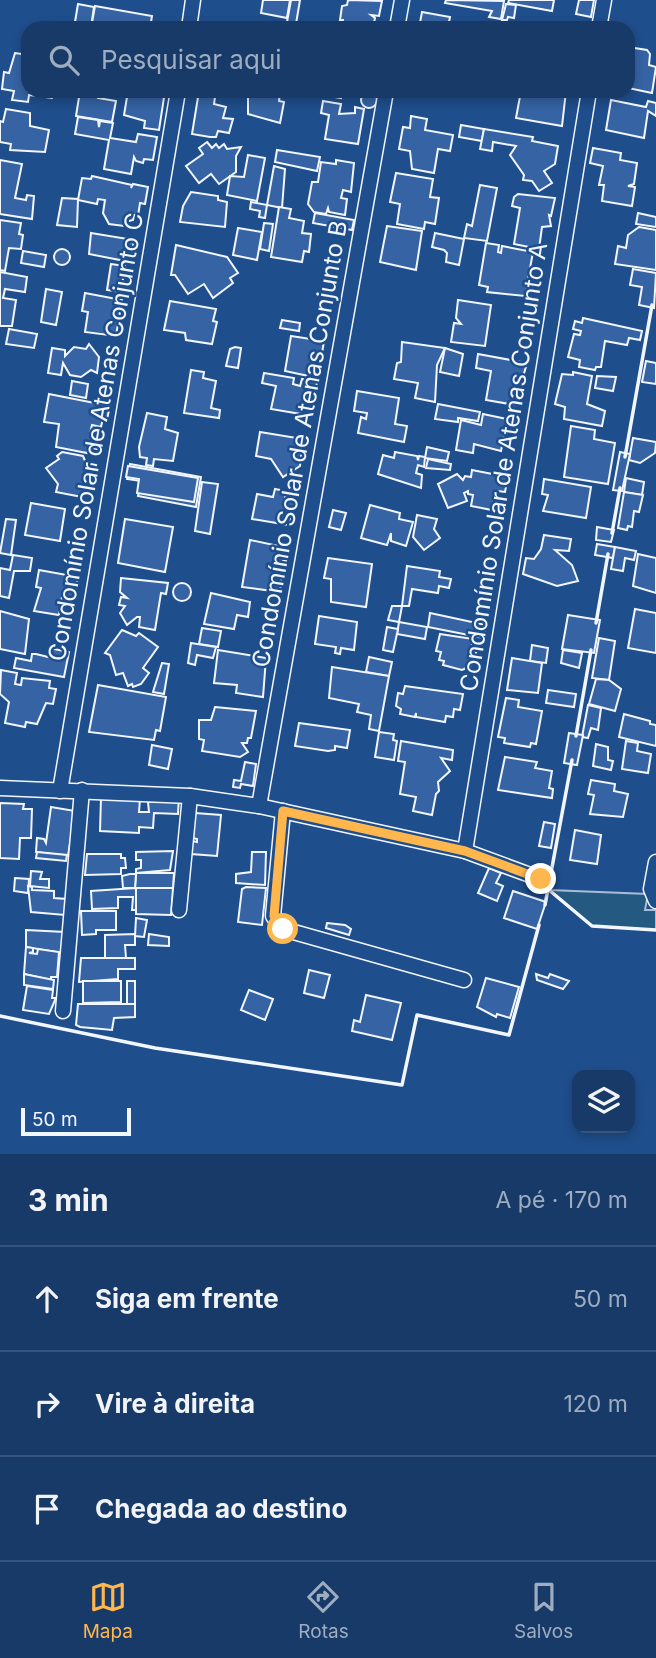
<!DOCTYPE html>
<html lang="pt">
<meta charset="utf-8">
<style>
body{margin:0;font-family:Inter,sans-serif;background:#244571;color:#f1f3f6}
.controls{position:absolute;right:21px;bottom:21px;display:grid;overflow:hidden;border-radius:14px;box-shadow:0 4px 10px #0003}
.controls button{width:63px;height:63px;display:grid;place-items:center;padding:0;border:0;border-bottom:2px solid #36547d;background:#173a69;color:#f1f3f6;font:35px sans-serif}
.scale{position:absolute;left:21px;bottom:18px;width:110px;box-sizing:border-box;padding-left:7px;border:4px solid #f2f6ff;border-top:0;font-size:19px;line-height:24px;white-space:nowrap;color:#f2f6ff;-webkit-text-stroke:5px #1f4e8c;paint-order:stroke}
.stop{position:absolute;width:21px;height:21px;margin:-16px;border:5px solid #ffb74d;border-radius:50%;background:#fff}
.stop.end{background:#ffb74d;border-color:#fff;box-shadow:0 2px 7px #0008}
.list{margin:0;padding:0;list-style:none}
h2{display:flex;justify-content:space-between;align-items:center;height:91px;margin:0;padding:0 28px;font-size:30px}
h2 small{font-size:23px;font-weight:400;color:#9eadc0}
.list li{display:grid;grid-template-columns:46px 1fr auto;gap:21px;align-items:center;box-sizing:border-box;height:105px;padding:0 28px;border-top:2px solid #36547d}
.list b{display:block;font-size:26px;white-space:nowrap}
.list em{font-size:23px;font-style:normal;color:#9eadc0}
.icon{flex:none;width:38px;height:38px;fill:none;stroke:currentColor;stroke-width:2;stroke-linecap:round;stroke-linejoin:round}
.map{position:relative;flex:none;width:656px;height:1154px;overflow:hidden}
.search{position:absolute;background:#173a69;box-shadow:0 4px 10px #0003;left:21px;right:21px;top:21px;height:77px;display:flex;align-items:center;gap:18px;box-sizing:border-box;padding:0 24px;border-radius:21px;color:#9eadc0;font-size:26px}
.sheet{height:406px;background:#173a69}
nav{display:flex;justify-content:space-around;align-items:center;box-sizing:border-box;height:98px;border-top:2px solid #36547d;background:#173a69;font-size:19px;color:#9eadc0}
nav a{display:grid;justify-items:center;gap:4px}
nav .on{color:#ffb74d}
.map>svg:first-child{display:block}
.green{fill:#245a82;stroke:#a8bbd7;stroke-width:2}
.building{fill:#3563a3;stroke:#f2f6ff;stroke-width:2}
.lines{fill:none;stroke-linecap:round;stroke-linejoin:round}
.minor-casing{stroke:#f2f6ff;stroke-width:17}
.minor{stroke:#1f4e8c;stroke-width:14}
.wall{stroke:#f2f6ff;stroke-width:3.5}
.route{stroke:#ffb74d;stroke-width:9}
.labels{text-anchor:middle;stroke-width:5;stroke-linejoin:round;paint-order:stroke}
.street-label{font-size:24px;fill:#f2f6ff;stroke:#1f4e8c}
</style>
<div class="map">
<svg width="656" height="1154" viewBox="0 0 656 1154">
<rect width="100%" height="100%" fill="#1f4e8c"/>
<path class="green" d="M549,890l99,4 -3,16h11v20l-64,-4z"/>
<g class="building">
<path d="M263,0h27l-3,18 -26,-5z"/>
<path d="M291,0h9l-4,24 -9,-2z"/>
<path d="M348,0l34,1 -3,15 -8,-1 4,3 -2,10h-31l1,-8h-3l2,-14 5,-1z"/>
<path d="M446,0l58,1 -3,18 -12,-2 3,-6 -47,-8z"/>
<path d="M509,0h-1h46l-2,11 -44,-8z"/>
<path d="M579,0h15l-3,17 -15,-3z"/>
<path d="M78,4l16,3 -3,21h-17z"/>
<path d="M506,4l10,1 -2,13 -6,-1 -1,3h-5z"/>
<path d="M95,6l57,10 -2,12 -30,-4 -1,4h-28z"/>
<path d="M422,12l28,5 -1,5 7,1 -1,5h-36z"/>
<path d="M628,47l19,3 3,4 -1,11 7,2 -4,26 -24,-5z"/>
<path d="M15,53l13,2v36h26l-2,7 -23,-3 -1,7 -16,-2 2,-9 -12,-2 2,-17 5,1z"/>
<path d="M80,91h19l-1,7 18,3 -4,21 -36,-6z"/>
<path d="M128,91h37l-6,39 -15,-2 1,-7 -21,-6z"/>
<path d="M199,91h26l-10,6 -1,7 12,3 -3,11 10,1 -4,14 -11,-2 -2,6h-6l-18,-3z"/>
<path d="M264,91l16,3 -1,7 5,1 -4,21 -32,-9v-16l4,-5z"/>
<path d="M300,91h42l-1,7z"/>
<path d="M521,91h45l-4,35 -46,-8z"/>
<circle cx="369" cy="100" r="8"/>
<path d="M611,100l35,7 2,-6 8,2v13l-8,-5 -4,27 -38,-8z"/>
<path d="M323,101l18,3 -2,10 16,-1v-6l9,2 -6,35 -33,-5 4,-24 -8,-2z"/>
<path d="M6,109l24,4v13l19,4 -4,22 -35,-2 1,-6 -11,-2v-21l3,1z"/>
<path d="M411,116l16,3 -2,11 28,5 -3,16 -12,-2 -4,24 -22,-4 -2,-18 -11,-2 4,-22 7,1z"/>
<path d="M78,117l20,3 1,7 1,-6 13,2 -3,15 26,4 2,-8 19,3 -4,23 -9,-1 -1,4 -7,-2 -2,-4 -3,17 -27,-5 5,-29 -34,-6z"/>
<path d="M461,125l23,4 -2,12 -23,-4z"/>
<path d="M484,129l49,8 -1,4 26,5 -3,18 -11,7 8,12 -13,8 -7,-10 -9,-1 1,-5 -14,-20 6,-9 -23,-4 -1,9 -12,-2z"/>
<path d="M207,142l5,6 4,-4 3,4 5,-4 3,5 14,-2 -5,9v16l-17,12 -8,-10 -12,9 -13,-17 17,-12 -4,-6z"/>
<path d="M593,148l28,5 -1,7 17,3 -3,21 -6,2 7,1 -3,19 -30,-5 2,-16h-5l4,-19 -13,-3z"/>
<path d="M277,150l43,7 -3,14 -42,-9z"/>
<path d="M248,155l17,3 -8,43 -30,-6 3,-19 14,1z"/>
<path d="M0,160l22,4 -7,34 11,2 1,-5 7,1 -2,23 -32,-5z"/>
<path d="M336,160l18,3 -3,29 -8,-2 -2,8 6,1 -2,16 -16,-3 -1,-4 -2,6 -12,-2 -6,-8 4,-22h6l3,-20 15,2z"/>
<path d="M274,166l11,3 -3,39 -15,-3z"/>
<path d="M396,173l37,6 -3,18 9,1 -4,26 -10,-2 -1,7 -27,-5 3,-20 -10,-2z"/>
<path d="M92,176l40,9 -1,3 2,-4 15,3 -3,17 -5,-1 -2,13 -4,-1 -1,5 -8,2 -1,4 -15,-2 -6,-11 2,-13 -7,-1 -1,5 -19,-4 4,-22 9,1z"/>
<path d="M480,185l17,3 -10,53 -23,-3 3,-14 5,2z"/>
<path d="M191,192l27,4v4l9,2 -2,25 -45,-5 3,-16z"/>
<path d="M518,194l37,4 -4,18 -2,-1 2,11 -9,1 -3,22 -25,-5 6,-36 -8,-2 2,-9z"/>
<path d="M62,198l16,1 -1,28 -20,-2z"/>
<path d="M251,202l16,3 -2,13 -6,-1 1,-6 -10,-2z"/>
<path d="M279,207l12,2 -2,9 15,3 -2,12 9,1 -2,18 -5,-1 -2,11 -31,-5z"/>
<path d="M315,213l39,7 -2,10 -39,-7z"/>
<path d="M638,213l18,4v10l-20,-3z"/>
<path d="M0,220l21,3 -2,11 4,1 -2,14 -12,-1 -4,23 -5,-1z"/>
<path d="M264,223l9,1 -4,27 -9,-2z"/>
<path d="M387,226l35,5 -6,39 -36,-8z"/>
<path d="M639,227l17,3v40l-41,-6 3,-18 8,2 2,-13z"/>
<path d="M238,228l24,4 -5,28 -24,-5z"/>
<path d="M91,233l43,7 -4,22 -41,-8z"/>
<path d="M435,233l29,6 -5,26 -13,-3 1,-9 -3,-3 -12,-3z"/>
<path d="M486,243l13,2 -1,7 3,1 1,-7 31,6 -8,44 -38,-4 1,-5 -9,-2z"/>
<path d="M176,245l51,12 11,16 -8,5 3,5 -20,15 -9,-14 -16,10 -13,-19h-4z"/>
<circle cx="62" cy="257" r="8"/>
<path d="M23,251l23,4 -2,12 -23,-4z"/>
<path d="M111,264l14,2 -4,26 -14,-2z"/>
<path d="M633,269l23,4 -2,35 -15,-3 3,-18 -12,-2z"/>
<path d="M0,272l27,5 -2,15 -20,-3 -2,9 13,2 -4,26h-12z"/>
<path d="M46,289l16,3 -6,33 -15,-3z"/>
<path d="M85,293l37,7 -6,36 -31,-4 3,-20 -6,-1z"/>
<path d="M458,300l33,5 -6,41 -34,-4 3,-19 7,1 -5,-6z"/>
<path d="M170,301l46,8 -3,12 4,1 -5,22 -26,-4 -1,-7 -21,-3z"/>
<path d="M583,318l59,13 -2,9 -11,-2 -2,7 -22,-4 -4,26h-5l-1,3 -16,-3 1,-7 -12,-3 6,-23 6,1 1,-4 -8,-2 2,-8 7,2z"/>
<path d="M282,320l18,3 -1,8 -19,-3z"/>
<path d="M9,329l28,5 -3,14 -28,-4z"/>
<path d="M291,336l33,5 -6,37 -33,-7z"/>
<path d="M402,342l43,6 -8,17 -2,37 -20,-4 3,-15 -24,-4 3,-16 4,-1z"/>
<path d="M89,344l10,13 -2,16 -6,-3 -10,7 -11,-2 -7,-12 -2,12 -13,-2 4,-25 13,2v6l9,-9 12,2z"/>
<path d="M235,347l6,1 -3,20 -12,-2 4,-17z"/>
<path d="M445,348l18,6 -4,22 -19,-4z"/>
<path d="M478,354l49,9 -12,42 -29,-5 5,-29 -15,-3z"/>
<path d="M646,361l10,2v21l-14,-2z"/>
<path d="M191,370l13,2 -1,6 13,3 -5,27 9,2 -1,8 -35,-5z"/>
<path d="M573,372l19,4 -5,28 18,7 -3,15 -38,-7 1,-12 -10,-3 7,-30 11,1z"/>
<path d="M264,373l30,5 -1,6 7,2 2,-7 15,3 -4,21 -10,-2 -2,13 -30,-5 5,-23 -14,-3z"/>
<path d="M597,376l19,1 -3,14 -18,-3z"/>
<path d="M72,381l16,3 -2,14 -16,-3z"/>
<path d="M357,391l42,7 -4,26 12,2 -3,16 -46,-9 3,-16 5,2 1,-6 -13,-2z"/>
<path d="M49,394l61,12 -3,13 -4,-1 -2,9 -9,-2 -2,9 9,2 -2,13 -8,-2 -2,6 -31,-6 3,-23 -15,-2z"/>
<path d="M438,404l42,8 -2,9 -20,-3v4l-23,-3z"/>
<path d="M147,413l20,4 -2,12 13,4 -5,28 -19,-2 -1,7 -7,-1 1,-7 -7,-1 -1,-10z"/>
<path d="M483,414l24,5 -6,32 -27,-7 -1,9 -17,-3 5,-30 20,5z"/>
<path d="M571,426l24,4 -1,9 21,4 -7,41 -44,-7z"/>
<path d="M260,432l43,7 -3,27 -17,11 -12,-18 -15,-3z"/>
<path d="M633,438l23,4 -1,11 -15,10 -11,-3z"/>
<path d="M427,447l22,5 -2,9 -22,-3z"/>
<path d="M62,452l21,4 3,7 10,2 -4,20 -10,7v5l-26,-5 2,-8 -12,-16 13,-9 -2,-3z"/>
<path d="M395,452l22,4 1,4 1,-4 6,1 -1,10 -6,-2 -2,8 6,2 -1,13 -43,-14 5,-19 11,3z"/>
<path d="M620,452l10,2 -8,37 -9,-1z"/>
<path d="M428,459l23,5 -1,6 -24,-2z"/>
<path d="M130,464l71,13 -5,30 -58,-11 3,-15 -14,-2z"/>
<path d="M128,466l70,12 -4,24 -57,-9 2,-14 -13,-2z"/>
<path d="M472,470l36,7 -3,15 -7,-1 -3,3 -3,16 -21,-4 2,-11 -5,-1v-3l-4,2 3,8 -19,7 -10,-24 19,-10 6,6 2,-4 6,1z"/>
<path d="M626,478l18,4 -2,13 -18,-3z"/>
<path d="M544,479l47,8 -5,31 -43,-7 5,-16 -6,-1z"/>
<path d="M202,482l16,2 -8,50 -15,-3z"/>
<path d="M275,489l11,2 -1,8 11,4 -7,22 -37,-6 5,-25 16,3z"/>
<path d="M624,492l19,3 -4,17 -5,-1 -2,16 -4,-1 -1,4 -9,-2z"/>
<path d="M31,503l34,6 -5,32 -35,-6z"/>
<path d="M370,505l30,8 -1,6 14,3 -7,24 -15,-5v-8l-4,12 -26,-7z"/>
<path d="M333,510l13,3 -5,17 -12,-3z"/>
<path d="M417,515l20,4 -3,10 6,9 -16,12 -11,-13z"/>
<path d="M6,519l10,1 -5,35 -11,-2z"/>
<path d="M125,519l48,8 -8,45 -47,-9z"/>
<path d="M597,527l17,3 -3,12 -15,-2z"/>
<path d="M544,535l27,4 -2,12 -14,-1 17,15 6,16 -21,5 -34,-12 3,-16 8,1 7,-10z"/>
<path d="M250,540l38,8 -2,13h-3l-3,31 -38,-5z"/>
<path d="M597,544l18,3 -2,11 -18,-3z"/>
<path d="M615,547l21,4 -2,9 -9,-2 -2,13 -12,-2z"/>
<path d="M638,554l18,4v35l-23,-7z"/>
<path d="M13,555l19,3 -2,13h-16l-5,27 -9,-2v-28l10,2z"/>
<path d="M328,558l44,6 -6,43 -35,-5v-23l-7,-1z"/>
<path d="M407,566l33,5 -1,6 12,2 -2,9 -10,-2 -1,7 -26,-4 -3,17h-7z"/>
<path d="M39,570l39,7 -4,22 -12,-2 -3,18 -25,-4 7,-23 -5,-1z"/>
<path d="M121,578l47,5 -2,11 -5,-1 -6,37 -16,-3 1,-10h-3l-10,8 -7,-12 5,-7 -6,-1 2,-8 6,1 -7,-6z"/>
<circle cx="182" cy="592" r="9"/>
<path d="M211,593l39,9 -2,15 -11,-2 -3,14 -30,-5z"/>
<path d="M392,606h10l-3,16 -11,-2z"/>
<path d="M635,609l21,4v40l-28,-5z"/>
<path d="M0,611l29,8 -4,35 -25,-5z"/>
<path d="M430,613l56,12 -2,13 -56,-11z"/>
<path d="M568,615l32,5 -6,33 -32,-4z"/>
<path d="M319,616l38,6 -3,28 -13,-2 -1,6 -5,-1 1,-6 -21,-3z"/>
<path d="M399,622l28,5 -2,12 -28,-5z"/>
<path d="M387,627l11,2 -5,23 -10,-2z"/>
<path d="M202,628l19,3 -3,16 -19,-3z"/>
<path d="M122,630l14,6 3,-3 19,14 -15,21 6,5 -8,11 -8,3 -1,-3 -4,2 -5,-13 -7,2 -6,-20 -5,-2z"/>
<path d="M440,634l33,5 -1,6 5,5 -6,16 -9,4 -19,-5 1,-4 -5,-1 2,-8 -5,-1z"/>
<path d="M599,638l16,3 -6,39 -17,-2z"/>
<path d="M191,643l25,4 -3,11 -16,-3 -2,10 -7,-2z"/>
<path d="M532,645l16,3 -2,15 -16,-2z"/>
<path d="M49,648l20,4 -5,25 -50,-9 2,-10 15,3 1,-7h4l12,3z"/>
<path d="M218,650l48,8 -3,39 -27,-4 1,-8 -23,-2z"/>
<path d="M563,650l19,3 -3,15 -18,-5z"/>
<path d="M369,657l23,5 -3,14 -23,-4z"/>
<path d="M512,658l30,5 -4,30 -31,-3z"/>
<path d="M162,663l7,1 -5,30 -11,-2z"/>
<path d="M332,667l57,9 -10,55 -10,-2 2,-14 -14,-3 2,-8 -30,-6z"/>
<path d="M1,670l16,3 -2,11 6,1 1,-7 28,3 -1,7 7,1 -3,15 -7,-1 -9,21 -11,-2 -1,5 -20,-4 4,-21 -9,-8z"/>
<path d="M596,679l13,1 12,9 -6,22 -26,-7z"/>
<path d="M98,685l68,12 -6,34 -4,-1 -2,10 -65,-8z"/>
<path d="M405,686l58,8 -3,16 -6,-1 -1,8 -7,-1 -1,6 -29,-5v-4l-1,4 -15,-3 1,-5 -5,-3 2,-13 5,1z"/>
<path d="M548,690l28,4 -2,13 -28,-4z"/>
<path d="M506,698l13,2 -1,7 24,4 -6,33 -5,-1 -1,4 -26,-4 1,-5 -7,-1z"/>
<path d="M588,705l13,3 -3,22 -7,-2 -3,10 -6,-1z"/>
<path d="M215,707l41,4 -5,27h-3l-1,5h-5l6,9 -8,5 -38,-6 2,-11 -5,-1v-19h12z"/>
<path d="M624,714l26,7v3l6,1v21l-37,-9z"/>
<path d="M299,723l51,7 -3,18 -12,-2v4l-7,1 -33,-5z"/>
<path d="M379,732l15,2 -1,6 4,1 -3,19 -19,-3z"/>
<path d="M569,733l14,2 -6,30 -13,-2z"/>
<path d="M401,741l52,9 -1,10 -11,-2 9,13 -12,11 1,9 -3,3 -4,21 -19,-4 3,-14 -16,-3 5,-32 -7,-1z"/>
<path d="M626,741l12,2 -1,8 14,3 -3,19 -26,-4z"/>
<path d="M596,744l12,3v13l5,1 -2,9 -18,-4z"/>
<path d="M152,745l20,4 -4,20 -19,-4z"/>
<path d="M505,757l32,5 -2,6 17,3 -3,17 4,1 -1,9 -54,-8z"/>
<path d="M245,762l11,2 -3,22 -12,-2 -1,4 -7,-1 1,-7 7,1z"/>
<path d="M591,780l24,4 -1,7 14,3 -5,23 -33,-3 4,-19 -6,-1z"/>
<path d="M179,796l-1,18 -24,-1 -1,15 -14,-1v6l-39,-2 1,-33 39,1 -1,13h10l-1,-10 17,-1z"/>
<path d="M0,803l24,1 -1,5h9l-1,29h-11l-1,21 -19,-1z"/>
<path d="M51,807l24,4 -7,45 -32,-4 1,-14 7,1 2,4z"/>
<path d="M195,813l26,2 -4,41 -26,-2 1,-13 5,1v-3l-4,-1z"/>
<path d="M544,822l11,2 -4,24 -12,-2z"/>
<path d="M575,830l26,5 -4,29 -27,-4z"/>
<path d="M173,851l-3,19 -34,3v-4l5,-1v-8h-5v-8z"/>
<path d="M37,852l30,3 -1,6 -30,-3z"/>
<path d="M252,852h14l-1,33 -29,-2v-9l15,-2z"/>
<path d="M87,854h34v4h4l1,10h-5v6l-36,1z"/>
<path d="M489,868l12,5 -5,10 7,3 -6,15 -19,-8z"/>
<path d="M31,871l11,1 -2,7h9v9l-19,-2z"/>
<path d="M136,873h38l-1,15h-38z"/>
<path d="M130,874h6l-1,14h-12l-1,-12z"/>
<path d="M15,878l14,1 -1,14 -14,-2z"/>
<path d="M28,886l4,1v3l22,1v7l13,1 -2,16 -34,-3z"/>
<path d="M246,887l20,1 -4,37 -24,-3 4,-33z"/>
<path d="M136,888h37l-2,27 -35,-1z"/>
<path d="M136,888v22h-4l1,-13h-15v11l-26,1 -1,-18z"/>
<path d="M513,891l33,11 -9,27 -33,-11z"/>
<path d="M81,911h35v19h-20v4l-14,1z"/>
<path d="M136,918l11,2 -3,17 -9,-1z"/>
<path d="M327,923l18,2 6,4 -2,6 -23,-7z"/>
<path d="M26,930l39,2 -2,21 -37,-6z"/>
<path d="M135,934v11h-10l1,13h-21v-23z"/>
<path d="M149,934l20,3v9l-21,-1z"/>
<path d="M26,947l7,1v4l-4,1 8,1 1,-5 21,3 -2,25h-6v3l-27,-6z"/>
<path d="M81,958h54v11h-17v10l-39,3z"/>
<path d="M309,970l21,5 -6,23 -20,-5z"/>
<path d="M24,974l30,6 -1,9 -29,-4z"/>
<path d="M536,974l12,4 2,-4 19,7 -6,8 -26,-9z"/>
<path d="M486,978l33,9 -9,31 -13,-4 -1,3 -19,-10z"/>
<path d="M83,981h38v21l-38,1z"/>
<rect x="127" y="981" width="8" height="23"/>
<path d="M27,986l26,4 -1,8h4l-7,16 -26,-4z"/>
<path d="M249,990l24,9 -8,21 -24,-10z"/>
<path d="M366,995l35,8 -9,37 -40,-9 2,-11 6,2z"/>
<path d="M78,1004h57v13l-21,1 -2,12 -32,-3 -4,-2z"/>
</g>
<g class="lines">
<defs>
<g id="minor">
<path d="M189,28l4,-28"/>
<path d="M397,28l5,-28"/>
<path d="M599,28l5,-28"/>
<path d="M0,788l190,8 69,10 206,45 76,28"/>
<path d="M60,791l118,-700"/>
<path d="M259,806l127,-715"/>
<path d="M283,811l-10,105 10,13 181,51"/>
<path d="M465,851l124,-760"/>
<path d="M656,862l-5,27 5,12"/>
<path d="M179,910l11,-114"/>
<path d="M63,1011l19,-221"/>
</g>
</defs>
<use href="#minor" class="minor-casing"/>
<use href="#minor" class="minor"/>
<g class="wall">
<path d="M625,457l27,-152"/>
<path d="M612,533l8,-45"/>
<path d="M596,623l12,-69"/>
<path d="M576,736l15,-86"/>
<path d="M549,890l43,36 64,4"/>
<path d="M545,905l27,-145"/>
<path d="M0,1016l155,32 247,37 15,-70 92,20 30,-110"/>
</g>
</g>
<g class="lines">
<path class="route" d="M283,929l-9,-13 9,-105 182,40 76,28"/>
</g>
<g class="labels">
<g class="street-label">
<text transform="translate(96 437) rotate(-80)" y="8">Condomínio Solar de Atenas Conjunto C</text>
<text transform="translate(300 444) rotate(-80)" y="8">Condomínio Solar de Atenas Conjunto B</text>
<text transform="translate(504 467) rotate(-81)" y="8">Condomínio Solar de Atenas Conjunto A</text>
</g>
</g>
</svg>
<div class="controls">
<button><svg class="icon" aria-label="layers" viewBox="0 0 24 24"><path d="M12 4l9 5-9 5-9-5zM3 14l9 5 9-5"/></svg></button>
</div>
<div class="scale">50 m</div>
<div class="stop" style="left:283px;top:929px"></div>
<div class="stop end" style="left:541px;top:879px"></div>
<div class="search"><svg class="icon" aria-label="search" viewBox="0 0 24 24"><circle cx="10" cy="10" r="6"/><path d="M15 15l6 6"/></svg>Pesquisar aqui</div>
</div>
<section class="sheet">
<h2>3 min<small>A pé · 170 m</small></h2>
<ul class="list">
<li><svg class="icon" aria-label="ahead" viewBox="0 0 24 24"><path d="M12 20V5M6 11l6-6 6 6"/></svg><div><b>Siga em frente</b></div><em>50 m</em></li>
<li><svg class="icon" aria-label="right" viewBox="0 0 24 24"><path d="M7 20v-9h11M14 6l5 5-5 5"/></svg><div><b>Vire à direita</b></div><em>120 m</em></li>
<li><svg class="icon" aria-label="arrive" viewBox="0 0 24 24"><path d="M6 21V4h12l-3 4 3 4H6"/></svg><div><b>Chegada ao destino</b></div></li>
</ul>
</section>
<nav>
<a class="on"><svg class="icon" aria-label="map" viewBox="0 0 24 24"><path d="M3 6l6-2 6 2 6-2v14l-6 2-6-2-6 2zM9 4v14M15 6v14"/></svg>Mapa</a>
<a><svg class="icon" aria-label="directions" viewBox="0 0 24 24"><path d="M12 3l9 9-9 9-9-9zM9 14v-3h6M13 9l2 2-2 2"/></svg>Rotas</a>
<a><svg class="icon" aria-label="saved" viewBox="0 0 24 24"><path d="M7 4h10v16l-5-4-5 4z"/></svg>Salvos</a>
</nav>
